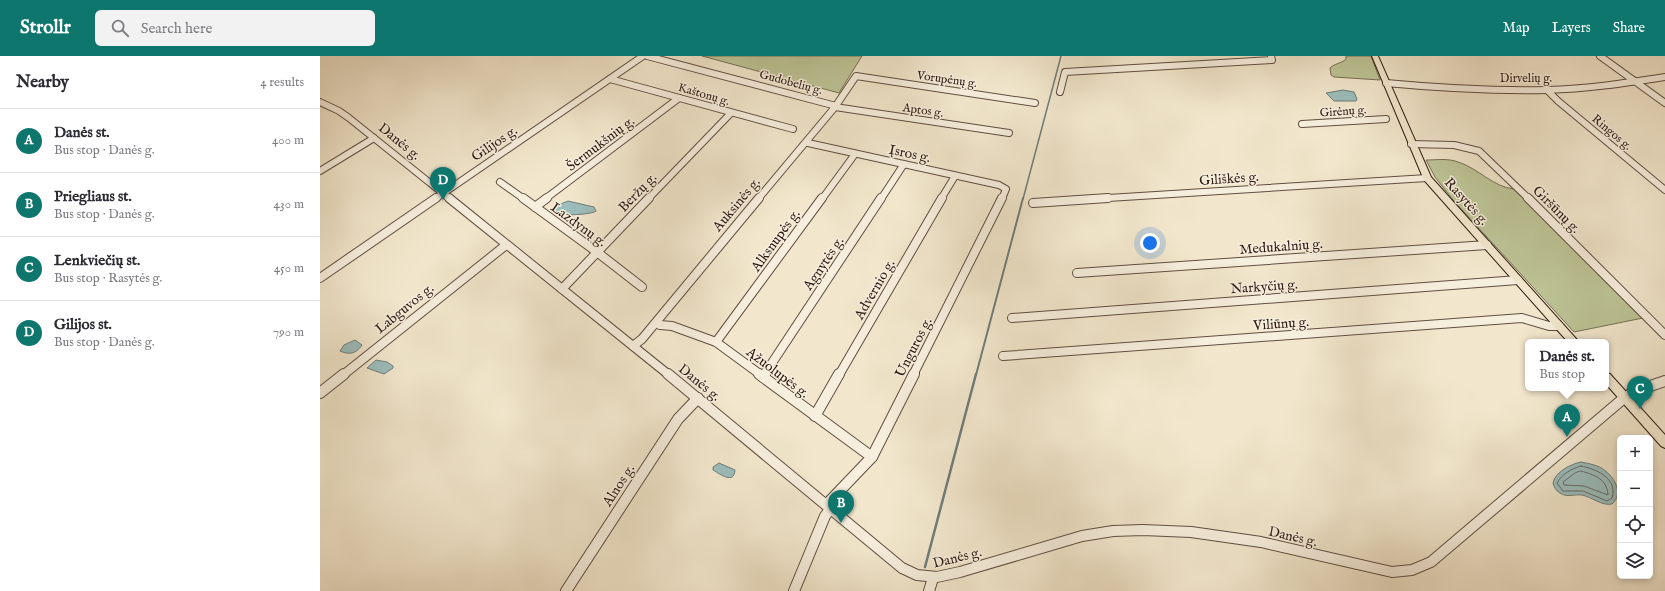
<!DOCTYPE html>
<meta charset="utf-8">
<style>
body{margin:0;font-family:"IM FELL English",serif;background:#f2f2f3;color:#2b2b33}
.controls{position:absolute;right:12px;bottom:12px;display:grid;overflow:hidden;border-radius:6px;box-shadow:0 2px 6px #0003}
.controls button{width:36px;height:36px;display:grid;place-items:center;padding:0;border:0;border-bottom:1px solid #e1e1e2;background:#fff;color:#2b2b33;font:20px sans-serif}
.you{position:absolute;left:830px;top:187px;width:14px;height:14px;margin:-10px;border:3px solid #fff;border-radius:50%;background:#1a73e8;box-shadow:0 0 0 6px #1a73e833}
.badge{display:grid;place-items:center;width:26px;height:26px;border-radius:50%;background:#0f766e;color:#fff;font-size:13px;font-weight:700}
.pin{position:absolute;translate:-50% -33px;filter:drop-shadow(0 1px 2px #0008)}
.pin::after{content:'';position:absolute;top:21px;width:14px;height:12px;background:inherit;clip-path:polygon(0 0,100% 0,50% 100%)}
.popup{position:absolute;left:1205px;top:283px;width:84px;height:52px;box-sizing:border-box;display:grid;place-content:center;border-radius:6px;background:#fff;filter:drop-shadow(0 1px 3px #0005);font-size:13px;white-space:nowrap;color:#7c7c81}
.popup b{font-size:15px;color:#2b2b33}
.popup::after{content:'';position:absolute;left:50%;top:100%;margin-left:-8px;border:8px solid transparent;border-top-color:#fff}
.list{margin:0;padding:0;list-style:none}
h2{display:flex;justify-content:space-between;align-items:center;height:52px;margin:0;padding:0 16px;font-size:17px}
h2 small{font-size:13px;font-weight:400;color:#7c7c81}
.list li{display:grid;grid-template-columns:26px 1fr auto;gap:12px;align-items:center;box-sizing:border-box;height:64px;padding:0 16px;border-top:1px solid #e1e1e2}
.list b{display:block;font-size:15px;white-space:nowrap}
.list p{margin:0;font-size:13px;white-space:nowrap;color:#7c7c81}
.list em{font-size:13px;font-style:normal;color:#7c7c81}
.icon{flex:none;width:22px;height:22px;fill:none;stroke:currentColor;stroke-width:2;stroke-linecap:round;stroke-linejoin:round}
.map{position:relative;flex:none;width:1345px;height:535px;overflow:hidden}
header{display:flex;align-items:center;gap:24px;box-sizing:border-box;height:56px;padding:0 20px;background:#0f766e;color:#fff}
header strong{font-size:19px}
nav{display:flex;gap:22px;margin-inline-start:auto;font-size:14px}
.search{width:280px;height:36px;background:#f2f2f3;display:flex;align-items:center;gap:10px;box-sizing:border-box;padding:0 14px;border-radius:6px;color:#7c7c81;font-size:15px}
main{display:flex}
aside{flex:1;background:#fff}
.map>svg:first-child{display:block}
.green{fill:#bdc496;stroke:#767054}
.water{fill:#9cbebe;stroke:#707d7a}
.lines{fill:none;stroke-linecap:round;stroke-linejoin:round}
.shore{stroke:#666c68;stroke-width:1}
.stream-far2{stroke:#707d7a;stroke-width:1.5}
.stream-far1{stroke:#707d7a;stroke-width:2}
.stream{stroke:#707d7a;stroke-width:2.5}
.minor-far2-casing{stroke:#604e42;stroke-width:8}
.minor-far1-casing{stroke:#604e42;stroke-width:10}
.minor-casing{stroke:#604e42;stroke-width:12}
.major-casing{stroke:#2f1b13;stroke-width:2}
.minor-far2{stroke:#f7efde;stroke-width:6}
.minor-far1{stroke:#f7efde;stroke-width:8}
.minor{stroke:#f7efde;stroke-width:10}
.major{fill:#f2e7cd;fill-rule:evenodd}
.labels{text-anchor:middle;stroke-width:3;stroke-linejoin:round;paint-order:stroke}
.far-street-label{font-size:12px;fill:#2f1b13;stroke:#f7efde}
.street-label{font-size:14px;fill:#2f1b13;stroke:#f7efde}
</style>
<header>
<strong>Strollr</strong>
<div class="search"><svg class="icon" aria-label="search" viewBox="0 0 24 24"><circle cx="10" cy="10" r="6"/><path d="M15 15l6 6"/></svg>Search here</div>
<nav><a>Map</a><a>Layers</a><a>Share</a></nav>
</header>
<main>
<aside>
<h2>Nearby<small>4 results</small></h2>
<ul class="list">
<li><span class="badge">A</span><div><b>Danės st.</b><p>Bus stop · Danės g.</p></div><em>400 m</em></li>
<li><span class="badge">B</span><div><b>Priegliaus st.</b><p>Bus stop · Danės g.</p></div><em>430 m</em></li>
<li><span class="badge">C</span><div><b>Lenkviečių st.</b><p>Bus stop · Rasytės g.</p></div><em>450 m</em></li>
<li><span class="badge">D</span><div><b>Gilijos st.</b><p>Bus stop · Danės g.</p></div><em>790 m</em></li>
</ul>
</aside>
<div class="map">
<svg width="1345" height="535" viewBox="0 0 1345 535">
<rect width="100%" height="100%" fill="#f2e7cd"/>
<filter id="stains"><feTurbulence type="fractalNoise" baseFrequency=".005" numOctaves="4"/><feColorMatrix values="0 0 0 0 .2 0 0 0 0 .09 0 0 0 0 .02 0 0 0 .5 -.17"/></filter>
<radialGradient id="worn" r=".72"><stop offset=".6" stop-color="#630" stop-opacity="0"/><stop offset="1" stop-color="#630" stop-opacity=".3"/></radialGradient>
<g class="green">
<path d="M382,0h160l-23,37z"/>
<path d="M1026,0h25l9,24 -46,-3 -3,-2 -1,-7c5,-5 11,-4 16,-9z"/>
<path d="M1106,104c10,0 22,-2 32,2 20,6 35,25 56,27l129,129 -69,14 -121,-132 -18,-23z"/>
</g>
<g class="water">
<path d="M1023,34l11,2 3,7 -1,2h-22l-8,-8z"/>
<path d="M248,145l26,6 2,4c-5,4 -36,5 -42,2l2,-7z"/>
<path d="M35,284l7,5c-6,9 -13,10 -22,6l4,-6z"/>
<path d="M56,304l11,2 6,4v2l-9,6 -17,-6z"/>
<path d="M1261,406c5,1 11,2 16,4 14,5 29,26 15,38 -11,2 -20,-7 -30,-9 -8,-1 -15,3 -22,-2 -4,-2 -6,-6 -7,-10 2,-11 18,-19 28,-21z"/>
<path d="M399,407l16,7c-1,15 -15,4 -22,0v-3z"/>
</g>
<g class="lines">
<g class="shore">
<path d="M1261,410c15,3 37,12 31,32l-5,3 -24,-10h-20l-6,-8c5,-9 14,-14 24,-17z"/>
<path d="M1261,415c14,4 26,8 27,24l-24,-9 -20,-1 -1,-3 12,-9z"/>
</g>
<path class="stream-far2" d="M703,143l38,-143"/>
<path class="stream-far1" d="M656,319l47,-177"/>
<path class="stream" d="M605,511l51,-193"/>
<defs>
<g id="minor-far2">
<path d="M327,0l189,50"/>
<path d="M1280,0l65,47"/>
<path d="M290,23l183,50"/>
<path d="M1066,27c53,5 107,8 161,7 40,-1 79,-7 118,-13"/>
<path d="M1227,34l11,11 107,89"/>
<path d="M740,36l5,-20 207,-12 -1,-4"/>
<path d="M0,46l19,9 10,7 101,81"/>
<path d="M515,51l174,26"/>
<path d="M982,68l84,-5"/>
<path d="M488,87l191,42 7,4 -4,10"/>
<path d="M1091,88l43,1 25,6 50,48"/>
<path d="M0,115l54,-33"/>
<path d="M180,126l24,17"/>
<path d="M115,143l208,-143"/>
<path d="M225,143l134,-101"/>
<path d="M328,143l83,-86"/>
<path d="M438,143l77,-92 21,-31 179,27"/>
<path d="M502,143l33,-45"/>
<path d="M561,143l23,-35"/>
<path d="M621,143l14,-23"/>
<path d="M772,143l335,-21"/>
</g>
<g id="minor-far1">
<path d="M129,142l220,177"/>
<path d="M203,142l74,54 45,35"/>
<path d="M1208,142l137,137"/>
<path d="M713,147l75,-5"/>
<path d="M215,151l12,-9"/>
<path d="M757,217l410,-28"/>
<path d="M0,222l116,-80"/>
<path d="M242,233l87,-91"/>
<path d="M692,262l506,-38"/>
<path d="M340,269l12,1 44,16 45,33"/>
<path d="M396,286l106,-144"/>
<path d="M313,290l9,-7 117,-141"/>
<path d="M683,300l519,-38 27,8h10"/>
<path d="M23,319l163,-130"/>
<path d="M444,319l117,-177"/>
<path d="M519,319l103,-177"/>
<path d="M593,319l89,-177"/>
</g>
<g id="minor">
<path d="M348,318l234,194 15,7 20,2 23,-5 122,-36 31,-5 30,-1 48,2 70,10 131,30 20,-2 19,-8 193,-164 12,-7 29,-10"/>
<path d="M439,318l113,83"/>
<path d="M443,321l2,-3"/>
<path d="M0,337l24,-19"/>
<path d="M495,360l24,-42"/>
<path d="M507,448l45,-47 42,-83"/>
<path d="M246,535l112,-172 20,-21"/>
<path d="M474,535l31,-75 6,-8"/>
<path d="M609,535l4,-13"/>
</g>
<g id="major">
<path d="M1052,0h6l53,121 148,165h-11l-144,-162z"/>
<path d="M1286,317l4,1 55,61v13l-4,-2 -55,-62z"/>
</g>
</defs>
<use href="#minor-far2" class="minor-far2-casing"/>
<use href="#minor-far1" class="minor-far1-casing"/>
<use href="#minor" class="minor-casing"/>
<use href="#major" class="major-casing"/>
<use href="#minor-far2" class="minor-far2"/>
<use href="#minor-far1" class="minor-far1"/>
<use href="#minor" class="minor"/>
<use href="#major" class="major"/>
</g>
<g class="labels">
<g class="far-street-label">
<text x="1206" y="26">Dirvelių g.</text>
<text transform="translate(627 23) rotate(8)" y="4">Vorupėnų g.</text>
<text transform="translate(471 26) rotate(15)" y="4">Gudobelių g.</text>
<text transform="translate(384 38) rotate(16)" y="4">Kaštonų g.</text>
<text transform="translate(603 54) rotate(8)" y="4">Aptos g.</text>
<text transform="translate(1023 55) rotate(-4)" y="4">Girėnų g.</text>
<text transform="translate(1292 76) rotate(40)" y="4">Ringos g.</text>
</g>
<g class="street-label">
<text transform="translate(80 85) rotate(39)" y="5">Danės g.</text>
<text transform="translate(174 87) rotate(-34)" y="5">Gilijos g.</text>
<text transform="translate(280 87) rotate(-37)" y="5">Šermukšnių g.</text>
<text transform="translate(590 97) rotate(12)" y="5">Įsros g.</text>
<text transform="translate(909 122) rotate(-4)" y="5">Giliškės g.</text>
<text transform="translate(317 136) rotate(-46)" y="5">Beržų g.</text>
<text transform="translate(1147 145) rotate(48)" y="5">Rasytės g.</text>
<text transform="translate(416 148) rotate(-50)" y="5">Auksinės g.</text>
<text transform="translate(1237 153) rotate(45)" y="5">Giršūnų g.</text>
<text transform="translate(259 168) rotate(36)" y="5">Lazdynų g.</text>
<text transform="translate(455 184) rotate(-54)" y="5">Alksnupės g.</text>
<text transform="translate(961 190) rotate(-4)" y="5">Medukalnių g.</text>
<text transform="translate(503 207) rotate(-56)" y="5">Agnytės g.</text>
<text transform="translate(944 230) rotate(-4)" y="5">Narkyčių g.</text>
<text transform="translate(554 233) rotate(-60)" y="5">Advernio g.</text>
<text transform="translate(84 252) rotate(-39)" y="5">Labguvos g.</text>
<text transform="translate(961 267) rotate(-4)" y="5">Viliūnų g.</text>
<text transform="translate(593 291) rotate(-63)" y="5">Unguros g.</text>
<text transform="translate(458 316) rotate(37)" y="5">Ąžuolupės g.</text>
<text transform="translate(380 326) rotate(39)" y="5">Danės g.</text>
<text transform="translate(298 429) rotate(-57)" y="5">Alnos g.</text>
<text transform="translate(973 480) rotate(13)" y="5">Danės g.</text>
<text transform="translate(637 501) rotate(-14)" y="5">Danės g.</text>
</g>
</g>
<rect width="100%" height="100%" filter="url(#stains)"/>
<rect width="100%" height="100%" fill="url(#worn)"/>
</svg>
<div class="controls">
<button>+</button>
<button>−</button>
<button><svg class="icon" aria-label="locate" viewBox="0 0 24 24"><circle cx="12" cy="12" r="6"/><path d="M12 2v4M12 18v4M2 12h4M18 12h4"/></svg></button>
<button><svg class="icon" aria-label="layers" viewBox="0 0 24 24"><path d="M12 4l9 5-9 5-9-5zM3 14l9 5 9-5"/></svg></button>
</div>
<div class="you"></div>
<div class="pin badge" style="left:1247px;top:381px">A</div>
<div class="popup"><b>Danės st.</b>Bus stop</div>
<div class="pin badge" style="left:521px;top:467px">B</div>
<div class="pin badge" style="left:1320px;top:353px">C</div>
<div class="pin badge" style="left:123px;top:144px">D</div>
</div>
</main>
